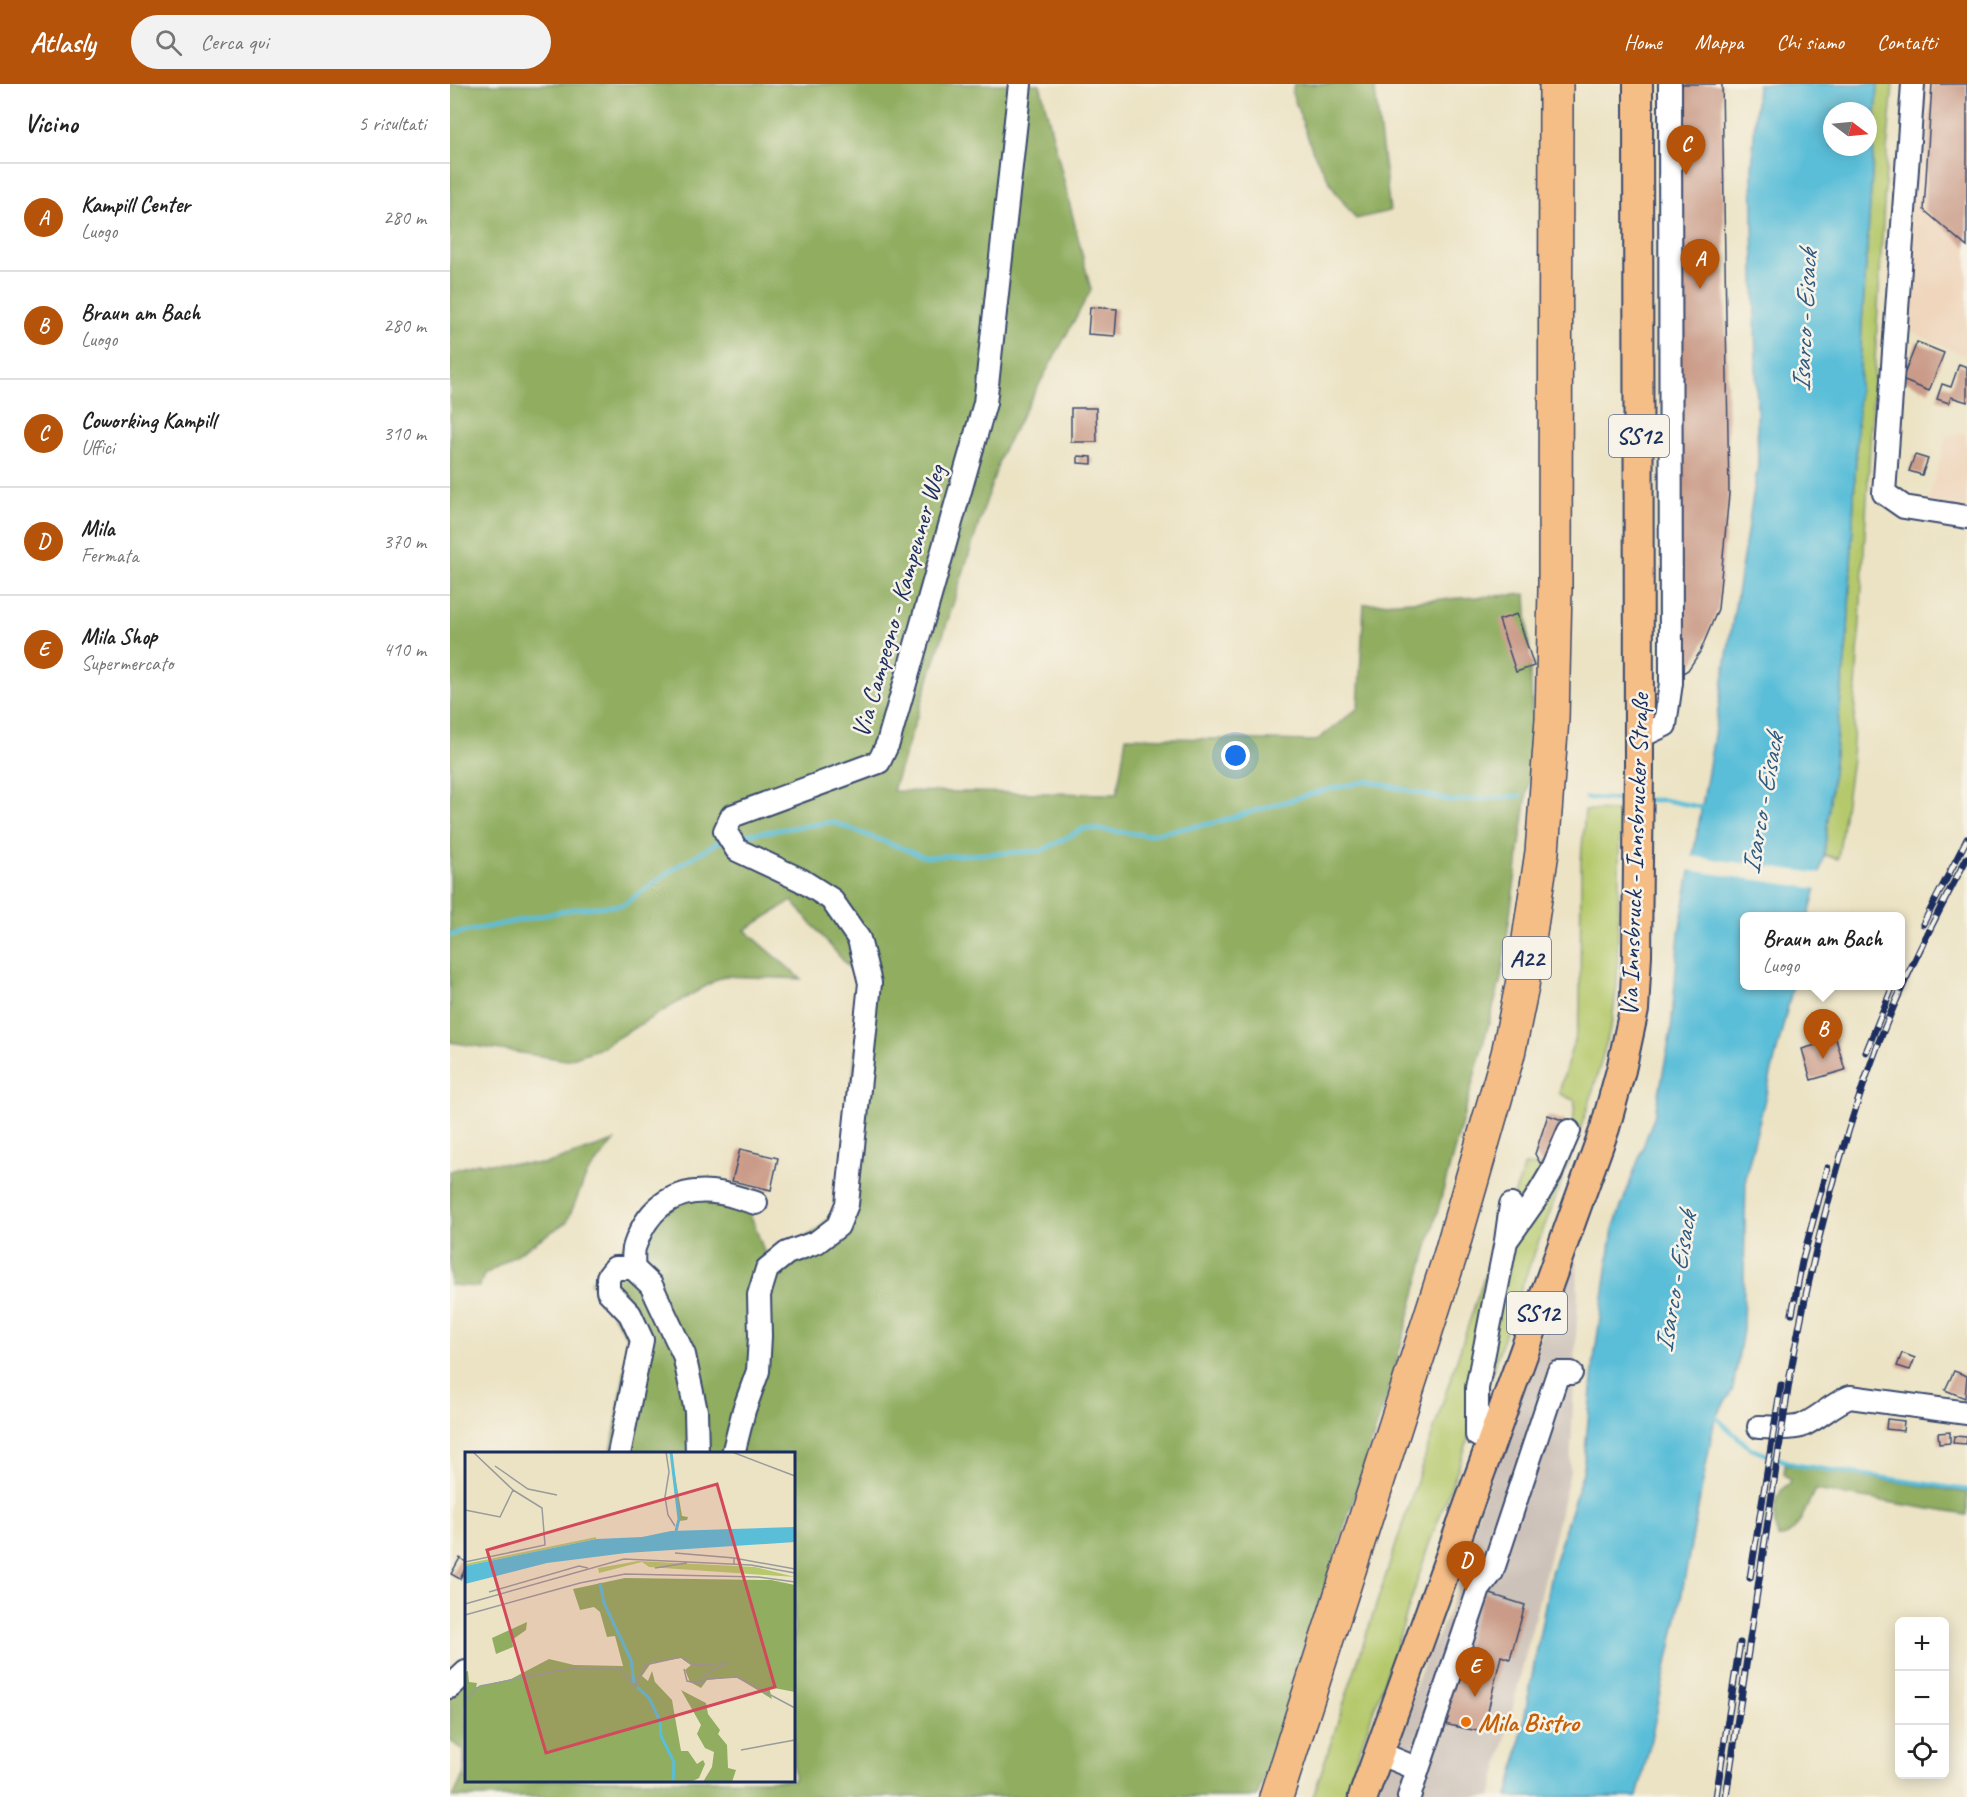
<!DOCTYPE html>
<html lang="it">
<meta charset="utf-8">
<style>
body{margin:0;font-family:Caveat,sans-serif;background:#f2f2f2;color:#222}
.controls{position:absolute;right:18px;bottom:18px;display:grid;overflow:hidden;border-radius:9px;box-shadow:0 3px 15px #0003}
.controls button{width:54px;height:54px;display:grid;place-items:center;padding:0;border:0;border-bottom:2px solid #e0e0e0;background:#fff;color:#222;font:30px sans-serif}
.compass{position:absolute;left:1373px;top:18px;width:54px;height:54px;border-radius:50%;background:#fff;box-shadow:0 3px 15px #0003;rotate:106deg}
.you{position:absolute;left:786px;top:672px;width:21px;height:21px;margin:-15px;border:4px solid #fff;border-radius:50%;background:#1a73e8;box-shadow:0 0 0 9px #1a73e833}
.badge{display:grid;place-items:center;width:39px;height:39px;border-radius:50%;background:#b45309;color:#fff;font-size:20px;font-weight:700}
.pin{position:absolute;translate:-50% -50px;filter:drop-shadow(0 2px 3px #0008)}
.pin::after{content:'';position:absolute;top:32px;width:21px;height:18px;background:inherit;clip-path:polygon(0 0,100% 0,50% 100%)}
.popup{position:absolute;left:1290px;top:828px;width:165px;height:78px;box-sizing:border-box;display:grid;place-content:center;border-radius:9px;background:#fff;filter:drop-shadow(0 2px 4px #0005);font-size:20px;white-space:nowrap;color:#767676}
.popup b{font-size:22px;color:#222}
.popup::after{content:'';position:absolute;left:50%;top:100%;margin-left:-12px;border:12px solid transparent;border-top-color:#fff}
.list{margin:0;padding:0;list-style:none}
h2{display:flex;justify-content:space-between;align-items:center;height:78px;margin:0;padding:0 24px;font-size:26px}
h2 small{font-size:20px;font-weight:400;color:#767676}
.list li{display:grid;grid-template-columns:39px 1fr auto;gap:18px;align-items:center;box-sizing:border-box;height:108px;padding:0 24px;border-top:2px solid #e0e0e0}
.list b{display:block;font-size:22px;white-space:nowrap}
.list p{margin:0;font-size:20px;white-space:nowrap;color:#767676}
.list em{font-size:20px;font-style:normal;color:#767676}
.icon{flex:none;width:33px;height:33px;fill:none;stroke:currentColor;stroke-width:2;stroke-linecap:round;stroke-linejoin:round}
.map{position:relative;flex:none;width:1517px;height:1713px;overflow:hidden}
header{display:flex;align-items:center;gap:36px;box-sizing:border-box;height:84px;padding:0 30px;background:#b45309;color:#fff}
header strong{font-size:28px}
nav{display:flex;gap:33px;margin-inline-start:auto;font-size:21px}
.search{width:420px;height:54px;background:#f2f2f2;display:flex;align-items:center;gap:15px;box-sizing:border-box;padding:0 21px;border-radius:33px;color:#767676;font-size:22px}
main{display:flex}
aside{flex:1;background:#fff}
.map>svg:first-child{display:block}
.built{fill:#efd6bc}
.industrial{fill:#cdc2b9}
.green{fill:#b5c96c;stroke:#687c65;stroke-width:1.5}
.forest{fill:#90ad60;stroke:#566e5f;stroke-width:1.5}
.water{fill:#5abed8;stroke:#3a769b;stroke-width:1.5;fill-rule:evenodd}
.pier{fill:#ece3c4}
.lines{fill:none;stroke-linecap:round;stroke-linejoin:round}
.stream{stroke:#5abed8;stroke-width:4.5}
.building{fill:#ca9b88}
.minor-casing{stroke:#3a4a6d;stroke-width:26}
.major-casing{stroke:#3a4a6d;stroke-width:32}
.highway-casing{stroke:#3a4a6d;stroke-width:36}
.minor{stroke:#fff;stroke-width:22}
.major{stroke:#f6be87;stroke-width:28}
.highway{stroke:#f6be87;stroke-width:33}
.rail-casing{stroke:#1b2f5e;stroke-width:7}
.rail{stroke:#f7f3e8;stroke-width:4.5;stroke-dasharray:14;stroke-linecap:butt}
.food-dot{fill:#e8710a;stroke:#f7f3e8;stroke-width:2}
.labels{text-anchor:middle;stroke-width:5;stroke-linejoin:round;paint-order:stroke}
.shield{fill:#f7f3e8;stroke:#5d6a87;stroke-width:1.5}
.shield-label{font-size:24px;font-weight:bold;fill:#1b2f5e}
.street-label{font-size:26px;fill:#1b2f5e;stroke:#f7f3e8}
.food-label{font-size:26px;font-weight:bold;fill:#c56008;stroke:#f7f3e8;text-anchor:start}
.water-label{font-size:27px;font-style:italic;fill:#2e5a83;stroke:#f7f3e8}
.inset-river{fill:none;stroke:#5abed8;stroke-width:3}
.inset-road{fill:none;stroke:#989b9b;stroke-width:1.5}
.view{fill:#d1495b;fill-opacity:0.15;stroke:#d1495b;stroke-width:3}
.inset-edge{fill:none;stroke:#1b2f5e;stroke-width:3}
</style>
<header>
<strong>Atlasly</strong>
<div class="search"><svg class="icon" aria-label="search" viewBox="0 0 24 24"><circle cx="10" cy="10" r="6"/><path d="M15 15l6 6"/></svg>Cerca qui</div>
<nav><a>Home</a><a>Mappa</a><a>Chi siamo</a><a>Contatti</a></nav>
</header>
<main>
<aside>
<h2>Vicino<small>5 risultati</small></h2>
<ul class="list">
<li><span class="badge">A</span><div><b>Kampill Center</b><p>Luogo</p></div><em>280 m</em></li>
<li><span class="badge">B</span><div><b>Braun am Bach</b><p>Luogo</p></div><em>280 m</em></li>
<li><span class="badge">C</span><div><b>Coworking Kampill</b><p>Uffici</p></div><em>310 m</em></li>
<li><span class="badge">D</span><div><b>Mila</b><p>Fermata</p></div><em>370 m</em></li>
<li><span class="badge">E</span><div><b>Mila Shop</b><p>Supermercato</p></div><em>410 m</em></li>
</ul>
</aside>
<div class="map">
<svg width="1517" height="1713" viewBox="0 0 1517 1713">
<rect width="100%" height="100%" fill="#f7f3e8"/>
<filter id="ink" filterUnits="userSpaceOnUse"><feTurbulence type="fractalNoise" baseFrequency=".0167" numOctaves="2"/><feDisplacementMap in="SourceGraphic" scale="12" xChannelSelector="R" yChannelSelector="G"/><feConvolveMatrix kernelMatrix="1 2 1 2 8 2 1 2 1" color-interpolation-filters="sRGB"/></filter>
<filter id="wash" filterUnits="userSpaceOnUse"><feTurbulence type="fractalNoise" baseFrequency=".008" numOctaves="4" result="noise"/><feDisplacementMap in="SourceGraphic" scale="24" xChannelSelector="R" yChannelSelector="G"/><feGaussianBlur stdDeviation="1.35" result="paint"/><feColorMatrix in="noise" values="0 0 0 0 0 0 0 0 0 0 0 0 0 0 0 0 0 1.4 0 .05"/><feComposite in="paint" operator="in"/></filter>
<g filter="url(#wash)">
<rect width="100%" height="100%" fill="#ece3c4"/>
<g class="built">
<path d="M1468,0h49v273l-67,-31z"/>
<path d="M1517,349v97l-45,-8 25,-87z"/>
</g>
<path class="industrial" d="M1120,1172l7,4 1,33 -8,179 -79,325h-117l52,-139 14,-25 20,-52 20,-76z"/>
<g class="green">
<path d="M1428,0h15l-6,67 -35,607 -14,101 -14,-4 24,-223 14,-308z"/>
<path d="M1135,726l35,1 -3,173 -5,38 -21,76 -22,64 -43,113 -66,188 -31,81 -32,100 -54,153h-30l166,-505 46,-127 33,2 15,-42 2,-24 -16,-8 17,-60 4,-22 1,-150z"/>
</g>
<g class="forest">
<path d="M0,0h590l51,206 -89,162 -109,339 224,3 9,-57 190,4 42,-33 6,-104 162,-10 8,150 -33,235 -112,410 -132,408h-804l11,-23v-24l-14,-9v-60l16,-16v115h328v-326l-183,-1 19,-112 -40,-59 27,-30 38,-35 35,-22 56,14 7,12 14,38 51,-29 19,-22 27,-223 -72,-84 -47,29 56,49 -78,-3 -125,73 -32,11 -116,-18z"/>
<path d="M844,0h80l16,127 -34,8 -21,-28 -22,-39 -21,-59z"/>
<path d="M164,1057l-27,33 -20,48 -83,53 -5,12 -29,-2v-114l28,-8 67,1z"/>
<path d="M1335,1380l182,29v22l-152,-25c-8,14 -18,50 -37,47 -6,-15 -5,-45 11,-53l1,-4 -6,-6z"/>
</g>
<path class="water" d="M1307,0h121l-16,240 -14,308 -24,223 -15,61h-64v70h48l-47,189 -3,155 -10,59 -18,29 -36,190 -31,145 -11,44h-129l8,-34 35,-190 32,-101 11,-113 19,-130 42,-115 16,-83 8,-98 28,-155 51,-313 -6,-295zM1382,27h36v36h-36z"/>
<path class="pier" d="M1240,772l133,18 -4,15 -131,-19z"/>
<g class="lines">
<g class="stream">
<path d="M1136,714l42,2"/>
<path d="M1199,716h15l41,8"/>
<path d="M286,752l96,-14 93,35 116,-6 44,-23 61,7 68,-12 107,-32 47,-10 84,20 68,-5"/>
<path d="M0,851l123,-26 50,-4 55,-39 44,-26"/>
<path d="M1262,1330l39,35 45,16 171,25"/>
</g>
</g>
<g id="blocks">
<g class="building">
<path d="M1224,0h48l7,410 -11,115 -18,43 -12,18 -8,5z"/>
<path d="M1482,0h35v163l-43,-37z"/>
<path d="M640,223l27,2 -2,27 -27,-2z"/>
<path d="M1467,258l27,11 -15,38 -27,-11z"/>
<path d="M1509,280l8,3v35l-16,-5 -2,6 -12,-4 5,-15 9,3z"/>
<path d="M621,324h25l1,34h-26z"/>
<path d="M1465,371l13,4 -6,16 -13,-4z"/>
<path d="M628,372l14,1v7l-14,-1z"/>
<path d="M1067,530l17,52 -18,6 -17,-52z"/>
<path d="M1386,955l9,31 -34,10 -9,-31z"/>
<path d="M1098,1031l17,6 -14,39 -11,3 -5,-9z"/>
<path d="M290,1065l38,9 -7,32 -39,-9z"/>
<path d="M1452,1269l13,5 -5,12 -13,-4z"/>
<path d="M1504,1287l13,5 -2,22 -20,-8z"/>
<path d="M1437,1335l17,2 -1,10 -17,-2z"/>
<path d="M1500,1348v11l-11,1 -1,-11z"/>
<path d="M1504,1352l13,1 -1,7 -13,-1z"/>
<path d="M10,1474l6,4v5l-6,12 -9,-5z"/>
<path d="M1034,1508l41,13 -15,54 -9,-3 -18,76 -44,-9z"/>
</g>
</g>
</g>
<g filter="url(#ink)">
<use href="#blocks" fill-opacity="0" stroke="#3a4a6d" stroke-width="1.5"/>
<g class="lines">
<defs>
<g id="minor">
<path d="M1463,0l-29,409 20,14 63,10"/>
<path d="M1189,653l26,-12 6,-42 -1,-599"/>
<path d="M1059,1153l26,-37 16,-27 18,-42"/>
<path d="M183,1184c1,-7 -1,-16 2,-23 14,-40 42,-59 85,-52 12,2 25,7 36,10"/>
<path d="M1309,1343c13,0 29,3 42,-1 17,-7 31,-22 49,-29l117,16"/>
<path d="M1040,1357l-13,-6v-47l29,-147 5,-36"/>
<path d="M169,1370l23,-114 -12,-26 -22,-23v-14l7,-9h18l18,17 33,70 12,56 1,43"/>
<path d="M283,1370l11,-44 14,-39 2,-35 -1,-41 8,-26 20,-16 30,-11 21,-16 9,-22 23,-221 -11,-44 -28,-40 -30,-19 -64,-30 -12,-19 7,-15 147,-54 9,-19 97,-340 35,-319"/>
<path d="M0,1603l16,-15"/>
<path d="M929,1669l39,16 61,-180 13,-17 66,-199h13"/>
<path d="M959,1713l9,-28"/>
</g>
<path id="major" d="M913,1713l242,-669 16,-58 13,-60 3,-55 2,-191 -1,-680"/>
<path id="highway" d="M826,1713l174,-541 58,-202 14,-68 20,-134 10,-133 3,-130 1,-505"/>
</defs>
<use href="#minor" class="minor-casing"/>
<use href="#major" class="major-casing"/>
<use href="#highway" class="highway-casing"/>
<use href="#minor" class="minor"/>
<use href="#major" class="major"/>
<use href="#highway" class="highway"/>
<defs>
<g id="rail">
<path d="M1473,840l44,-85"/>
<path d="M1416,968l27,-66"/>
<path d="M1342,1230l10,-52 25,-94"/>
<path d="M1300,1494l31,-193"/>
<path d="M1266,1713l24,-154"/>
<path d="M1276,1713l64,-421c20,-112 47,-222 87,-329 25,-65 57,-128 90,-189"/>
</g>
</defs>
<use href="#rail" class="rail-casing"/>
<use href="#rail" class="rail"/>
</g>
</g>
<circle class="food-dot" cx="1016" cy="1638" r="6"/>
<g class="labels">
<g class="shield">
<rect x="1159" y="331" width="60" height="42" rx="4.5"/>
<rect x="1053" y="853" width="48" height="42" rx="4.5"/>
<rect x="1057" y="1208" width="60" height="42" rx="4.5"/>
</g>
<g class="shield-label">
<text x="1189" y="360">SS12</text>
<text x="1077" y="882">A22</text>
<text x="1087" y="1237">SS12</text>
</g>
<g class="street-label">
<text transform="translate(448 517) rotate(-74)" y="9">Via Campegno - Kampenner Weg</text>
<text transform="translate(1184 771) rotate(-88)" y="9">Via Innsbruck - Innsbrucker Straße</text>
</g>
<g class="food-label">
<text x="1028" y="1647">Mila Bistro</text>
</g>
<g class="water-label">
<text transform="translate(1354 237) rotate(-87)" y="9">Isarco - Eisack</text>
<text transform="translate(1312 720) rotate(-80)" y="9">Isarco - Eisack</text>
<text transform="translate(1225 1198) rotate(-80)" y="9">Isarco - Eisack</text>
</g>
</g>
<g transform="translate(15 1368)">
<rect width="330" height="330" fill="#ece3c4"/>
<path d="M131,85v2l-131,27v-2zM173,109l117,6 40,10 -146,-10 -7,-5 -43,11 -1,-5z" fill="#b5c96c"/>
<path d="M206,0l11,64 6,1 -1,3 -8,1zM160,126l146,2 24,5v107l-26,-5 3,12 -36,-22 -29,3 -6,8 -11,-6 -5,-12 6,-5 -10,-7 -30,5 -9,13 6,5 4,-10 3,11 17,18 9,51h7l9,13 6,-4 2,4 -6,14 -8,4h-226v-110l3,-1 1,11 8,1 -1,4 35,-8 38,-20 25,6 49,1 -8,-30 -8,1 -7,-25 -6,-5 -14,3 -7,-21zM62,170l-1,8 -14,10 1,7 -17,7 -4,-16zM216,238l25,13 2,11 12,16 -2,4 9,11 1,23 8,2 -4,12h-29l9,-15 2,-15 -9,-4 -8,-14 4,-9z" fill="#90ad60"/>
<path d="M330,75v15l-169,11 -79,10 -82,21v-18l131,-27 46,-2 29,-6z" fill="#5abed8"/>
<path class="inset-river" d="M206,0l8,67 -3,12M135,131l4,20 27,57 3,23M172,235l12,11 11,23 1,15 13,26 -1,20"/>
<path class="inset-road" d="M201,0l3,20 -4,25 3,18 7,11M267,0l63,24M30,14l33,23 29,6M0,58l35,7 13,-27 -40,-38M210,101l59,5v6M269,106l61,11M0,110l80,-17 -3,-37 -29,-18M190,116l32,-5M24,140l90,-26 9,2M0,152l159,-45 127,6 44,8M0,163l115,-32 45,-9 133,3 37,5M219,217l3,12 10,2M0,249l15,-15 88,-17h52l15,18 10,-22 36,-8 11,8 36,-2 -21,10 -9,12 9,-6 30,-2 58,31M276,298l54,-10"/>
<path class="view" d="M252,32l58,203 -229,66 -59,-203z"/>
<rect width="330" height="330" class="inset-edge"/>
</g>
</svg>
<div class="controls">
<button>+</button>
<button>−</button>
<button><svg class="icon" aria-label="locate" viewBox="0 0 24 24"><circle cx="12" cy="12" r="6"/><path d="M12 2v4M12 18v4M2 12h4M18 12h4"/></svg></button>
</div>
<svg class="compass" viewBox="-18 -18 36 36"><path d="M0-13l5 13h-10z" fill="#e53935"/><path d="M0 13l5-13h-10z" fill="#767676"/></svg>
<div class="you"></div>
<div class="pin badge" style="left:1250px;top:205px">A</div>
<div class="pin badge" style="left:1373px;top:975px">B</div>
<div class="popup"><b>Braun am Bach</b>Luogo</div>
<div class="pin badge" style="left:1236px;top:91px">C</div>
<div class="pin badge" style="left:1016px;top:1507px">D</div>
<div class="pin badge" style="left:1025px;top:1613px">E</div>
</div>
</main>
